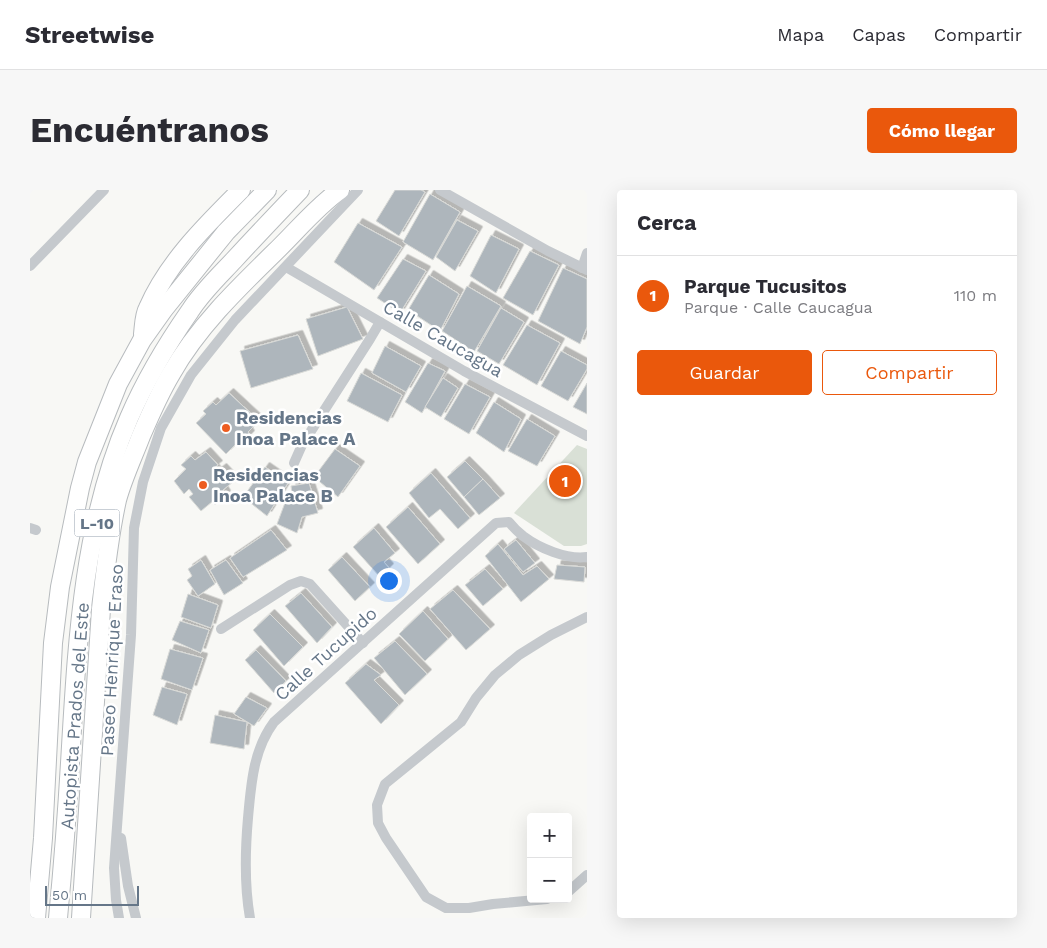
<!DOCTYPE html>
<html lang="es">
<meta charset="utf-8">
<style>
body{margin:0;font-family:"Work Sans",sans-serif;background:#f7f7f7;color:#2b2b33}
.controls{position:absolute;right:15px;bottom:15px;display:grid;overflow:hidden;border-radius:5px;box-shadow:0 5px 20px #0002}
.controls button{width:45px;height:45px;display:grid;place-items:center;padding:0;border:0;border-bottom:1px solid #e1e1e2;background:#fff;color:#2b2b33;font:25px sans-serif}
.scale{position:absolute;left:15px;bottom:12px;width:94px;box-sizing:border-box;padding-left:5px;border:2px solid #657688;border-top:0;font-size:14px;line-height:18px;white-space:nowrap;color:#657688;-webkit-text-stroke:4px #fff;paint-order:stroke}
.you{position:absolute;left:358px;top:390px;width:18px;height:18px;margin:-12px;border:4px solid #fff;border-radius:50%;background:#1a73e8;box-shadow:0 0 0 8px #1a73e833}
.badge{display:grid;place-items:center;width:32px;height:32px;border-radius:50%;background:#ea580c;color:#fff;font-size:16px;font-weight:700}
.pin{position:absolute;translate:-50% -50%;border:2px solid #fff;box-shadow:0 1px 5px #0006}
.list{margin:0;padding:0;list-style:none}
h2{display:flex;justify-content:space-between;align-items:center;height:65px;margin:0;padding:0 20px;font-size:21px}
h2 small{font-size:16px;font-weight:400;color:#7c7c81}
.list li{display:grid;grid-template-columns:32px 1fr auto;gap:15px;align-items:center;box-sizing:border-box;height:80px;padding:0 20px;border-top:1px solid #e1e1e2}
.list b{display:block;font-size:19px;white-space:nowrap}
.list p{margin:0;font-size:16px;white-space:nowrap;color:#7c7c81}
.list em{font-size:16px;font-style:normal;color:#7c7c81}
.actions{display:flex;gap:10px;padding:15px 20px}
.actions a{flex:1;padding:11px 0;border:1px solid #ea580c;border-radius:5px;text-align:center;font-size:18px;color:#ea580c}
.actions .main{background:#ea580c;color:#fff}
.map{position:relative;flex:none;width:557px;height:728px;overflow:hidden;border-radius:5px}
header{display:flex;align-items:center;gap:30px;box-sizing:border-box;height:70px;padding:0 25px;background:#fff;border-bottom:1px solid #e1e1e2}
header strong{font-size:24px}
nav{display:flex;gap:28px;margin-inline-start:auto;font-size:18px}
.intro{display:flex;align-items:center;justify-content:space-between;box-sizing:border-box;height:120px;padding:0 30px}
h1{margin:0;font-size:35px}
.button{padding:12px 22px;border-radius:5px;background:#ea580c;color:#fff;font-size:18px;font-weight:700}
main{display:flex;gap:30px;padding:0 30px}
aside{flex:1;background:#fff;border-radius:5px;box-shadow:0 5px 20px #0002}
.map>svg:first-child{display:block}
.green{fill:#d9e0d6}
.building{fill:#aeb6bc;stroke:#d9dad7;filter:url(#shadow)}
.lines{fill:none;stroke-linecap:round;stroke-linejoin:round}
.motorway-casing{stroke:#b7bbbe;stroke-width:20}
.minor{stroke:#c5c9cd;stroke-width:10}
.motorway{stroke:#fff;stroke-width:18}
.poi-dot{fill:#ed5c20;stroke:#fff;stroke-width:2}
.labels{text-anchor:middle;stroke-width:5;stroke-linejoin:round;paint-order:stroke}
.shield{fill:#fff;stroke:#939fac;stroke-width:1}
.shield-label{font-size:16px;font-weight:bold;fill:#657688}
.street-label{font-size:18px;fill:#657688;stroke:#fff}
.poi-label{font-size:18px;font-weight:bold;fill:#657688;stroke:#fff;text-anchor:start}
</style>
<header>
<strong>Streetwise</strong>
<nav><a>Mapa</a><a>Capas</a><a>Compartir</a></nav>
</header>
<div class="intro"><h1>Encuéntranos</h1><a class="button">Cómo llegar</a></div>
<main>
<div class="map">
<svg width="557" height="728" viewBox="0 0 557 728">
<defs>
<filter id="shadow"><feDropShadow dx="4.5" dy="-4.5" stdDeviation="0" flood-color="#0004"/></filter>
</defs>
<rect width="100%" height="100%" fill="#f8f8f5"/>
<path class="green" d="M547,255l10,4v95l-6,2h-17l-50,-33z"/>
<g class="building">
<path d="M365,0h26l4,2 -26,44 -23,-15z"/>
<path d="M400,4l30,18 -27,48 -30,-18z"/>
<path d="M427,30l21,11 -23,40 -19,-14z"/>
<path d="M328,33l44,24 -28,43 -40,-28z"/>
<path d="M461,45l28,14 -23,44 -26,-17z"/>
<path d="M500,61l29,14 -26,50 -30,-17z"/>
<path d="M373,69l23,12 -26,42 -23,-15z"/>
<path d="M533,78l24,11v48l-7,17 -42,-23z"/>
<path d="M399,85l30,19 -19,37 -32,-21z"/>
<path d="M437,96l34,20 -27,46 -32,-21z"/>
<path d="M317,117l16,32 -45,17 -12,-37z"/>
<path d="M471,118l23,14 -25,42 -22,-13z"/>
<path d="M497,135l33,18 -23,42 -34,-20z"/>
<path d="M268,145l15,34 -62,19 -11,-37z"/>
<path d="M355,156l36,20 -15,26 -34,-19z"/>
<path d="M531,161l26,14v4l-19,32 -27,-15z"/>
<path d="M398,173l17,8 -23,42 -17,-11z"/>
<path d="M331,183l41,22 -14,27 -41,-21z"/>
<path d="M413,188l15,10 -17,29 -16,-10z"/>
<path d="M557,193v31l-14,-7z"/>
<path d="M435,194l25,13 -21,37 -25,-15z"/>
<path d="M199,203l30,28 -11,11 2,3 -10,10 -2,-3 -12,12 -30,-31 10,-9 -3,-3 10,-9 3,3z"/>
<path d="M464,212l27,17 -17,33 -28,-19z"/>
<path d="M497,229l28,17 -18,30 -29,-15z"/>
<path d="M305,259l25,17 -22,31 -24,-20z"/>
<path d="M176,262l12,13 -4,3 3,4 5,-4 12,13 -11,9 3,5 -11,10 -2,-4 -12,10 -12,-14 4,-3 -4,-5 -5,5 -10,-13 12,-12 -5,-4 10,-9 4,4z"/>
<path d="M435,271l18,18 -19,18 -17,-20z"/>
<path d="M235,277l23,16 -21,33 -24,-19z"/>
<path d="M401,283l39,45 -12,11 -18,-20 -11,9 -20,-25z"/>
<path d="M453,289l17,19 -21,17 -15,-18z"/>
<path d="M279,293l9,30 -16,4 -5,16 -20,-9 12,-32 3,1 -1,-7z"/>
<path d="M378,317l32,37 -22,20 -32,-37z"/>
<path d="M344,338l21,25 -11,9 5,6 -9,9 -27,-30z"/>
<path d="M241,340l16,20 -44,27 -13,-19z"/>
<path d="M486,350l19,23 -12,9 -19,-23z"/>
<path d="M468,354l25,31 14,-9 12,13 -28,23 -36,-46z"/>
<path d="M312,367l28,30 -15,14 -27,-31z"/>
<path d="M171,370l14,24 -17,12 -11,-16 5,-4 -4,-7z"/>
<path d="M196,370l17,23 -19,12 -14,-25z"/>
<path d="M527,375l28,2 -1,15 -30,-3z"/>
<path d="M455,379l18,20 -20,17 -18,-21z"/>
<path d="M423,400l37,39 -24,21 -36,-41z"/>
<path d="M271,403l31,34 -15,16 -32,-37z"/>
<path d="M158,404l30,11 -7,23 -30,-11z"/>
<path d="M393,421l25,28 -23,22 -26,-27z"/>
<path d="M240,424l33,33 -19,19 -31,-36z"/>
<path d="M150,431l29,9 -8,23 -29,-13z"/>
<path d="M365,451l32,33 -22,21 -31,-37z"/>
<path d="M140,459l33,9 -11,32 -31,-11z"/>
<path d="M226,460l30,31 -12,12 -29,-33z"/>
<path d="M336,474l15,11 -7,5 25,25 -18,19 -36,-41z"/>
<path d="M132,497l25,7 -10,31 -24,-10z"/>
<path d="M216,507l21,11 -13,18 -20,-12z"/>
<path d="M185,525l32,7 -3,27 -34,-6z"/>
</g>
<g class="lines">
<defs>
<g id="motorway">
<path d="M113,144c1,-8 1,-19 5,-26 20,-46 58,-83 93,-118"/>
<path d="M6,728l7,-80 10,-195 7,-56 20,-99 7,-26 31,-78 24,-44 22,-31 62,-77 41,-42"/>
<path d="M28,728c5,-52 9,-103 12,-155 7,-116 12,-237 59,-345 16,-37 38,-74 61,-107 12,-19 29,-35 44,-51 22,-24 44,-47 66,-70"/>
<path d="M51,728l20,-309c4,-37 8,-73 16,-109 6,-22 16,-43 24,-64 9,-21 18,-42 30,-62 26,-46 65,-84 103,-121 22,-21 41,-45 66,-63"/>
</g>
</defs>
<use href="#motorway" class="motorway-casing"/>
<g class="minor">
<path d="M410,0l108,61 39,19"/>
<path d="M0,76l74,-76"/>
<path d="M256,77l178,104 123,65"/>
<path d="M552,78l5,-15"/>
<path d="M264,273l8,-18 68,-106 10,-17"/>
<path d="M0,338l6,2"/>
<path d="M191,439l69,-44 11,-4 9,3 53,59"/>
<path d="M91,648l7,48 8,32"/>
<path d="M538,702l19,-17"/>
<path d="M517,709l-54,5 -24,4h-23l-20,-11 -40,-59 -8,-15 -1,-18 8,-21 76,-62 15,-24 19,-23 24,-20 32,-20 36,-18"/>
<path d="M89,728l-3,-18 -2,-32 17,-233 3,-107 9,-46 18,-54 30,-53 44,-55 123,-130"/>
<path d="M220,728c-6,-34 -5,-66 -2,-100 3,-33 5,-68 26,-96l222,-199 13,-1c4,5 9,10 14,14 16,12 44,24 64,21"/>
</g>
<use href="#motorway" class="motorway"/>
</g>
<g class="poi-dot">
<circle cx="196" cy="238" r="5"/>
<circle cx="173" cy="295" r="5"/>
</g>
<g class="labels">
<rect class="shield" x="44.5" y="319.5" width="45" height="27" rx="4"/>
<g class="shield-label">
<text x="67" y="339">L-10</text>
</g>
<g class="street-label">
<text transform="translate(413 149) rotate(30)" y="6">Calle Caucagua</text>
<text transform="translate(296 464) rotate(-42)" y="6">Calle Tucupido</text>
<text transform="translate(82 470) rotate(-87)" y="6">Paseo Henrique Eraso</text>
<text transform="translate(45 526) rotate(-86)" y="6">Autopista Prados del Este</text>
</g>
<g class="poi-label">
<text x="206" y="234">Residencias<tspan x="206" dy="21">Inoa Palace A</tspan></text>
<text x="183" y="291">Residencias<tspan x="183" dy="21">Inoa Palace B</tspan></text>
</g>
</g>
</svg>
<div class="controls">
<button>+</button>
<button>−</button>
</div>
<div class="scale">50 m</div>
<div class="you"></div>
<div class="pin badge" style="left:535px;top:291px">1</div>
</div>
<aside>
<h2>Cerca<small></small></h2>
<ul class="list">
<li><span class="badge">1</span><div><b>Parque Tucusitos</b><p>Parque · Calle Caucagua</p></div><em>110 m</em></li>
</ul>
<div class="actions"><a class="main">Guardar</a><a>Compartir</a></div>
</aside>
</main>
